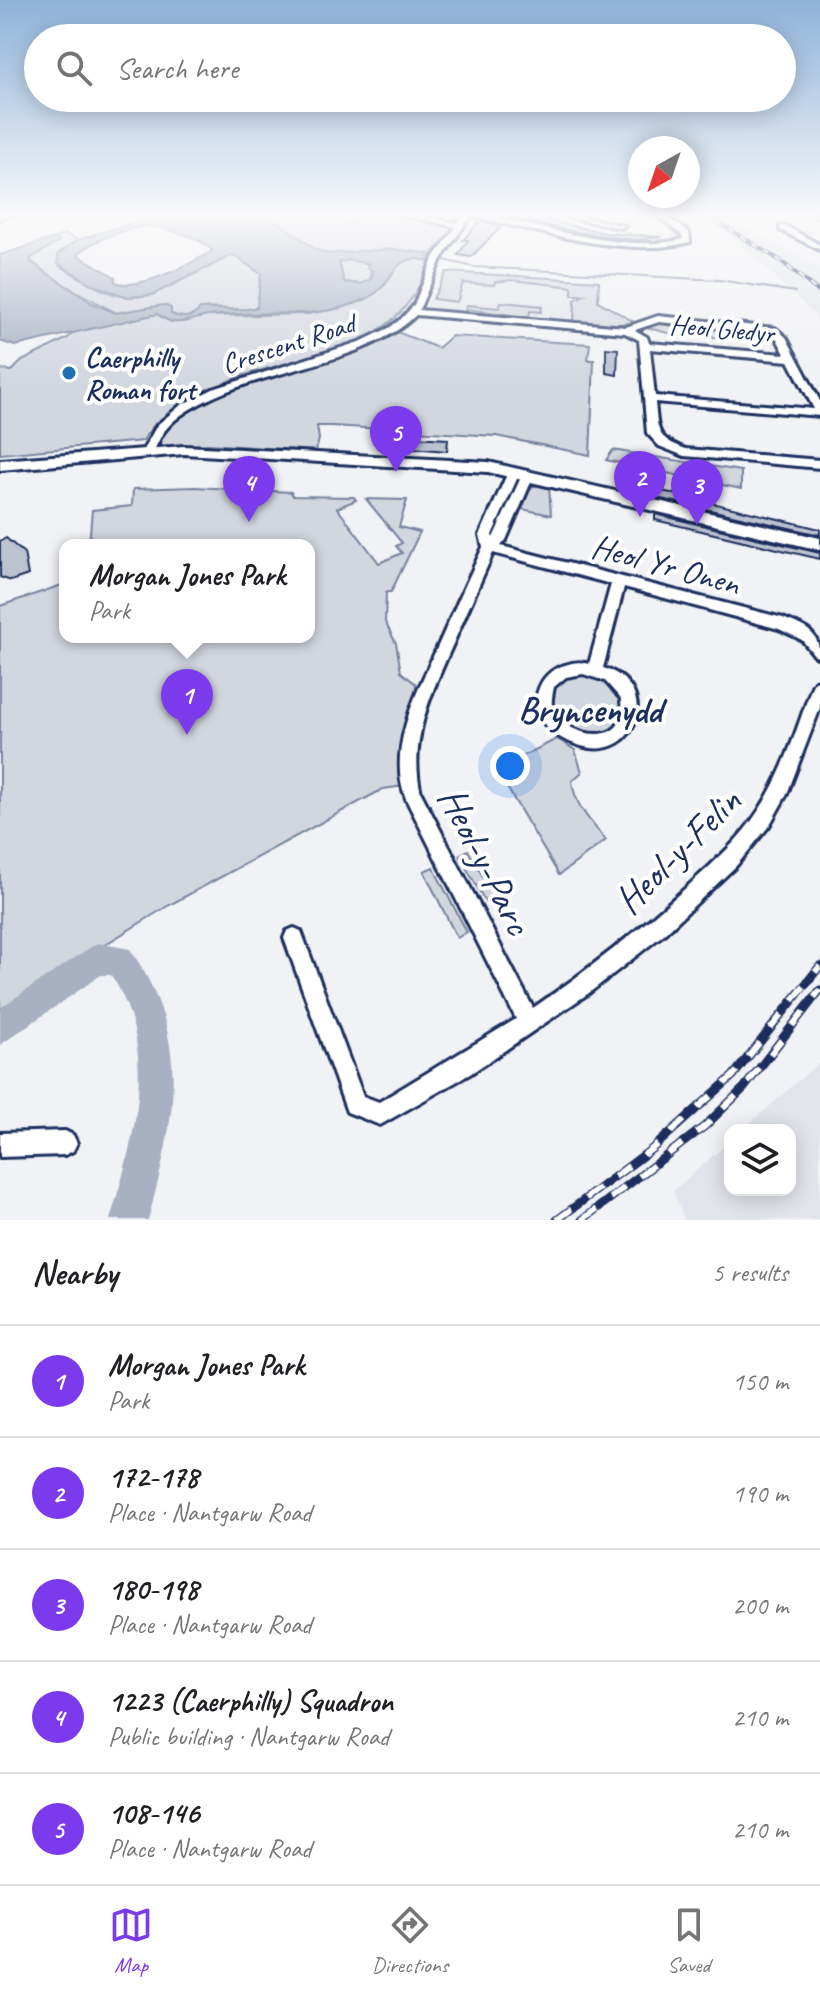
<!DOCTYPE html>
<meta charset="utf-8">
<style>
body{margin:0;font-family:Caveat,sans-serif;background:#f2f2f2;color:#202124}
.controls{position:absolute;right:24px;bottom:24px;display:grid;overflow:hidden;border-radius:16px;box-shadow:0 4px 20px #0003}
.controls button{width:72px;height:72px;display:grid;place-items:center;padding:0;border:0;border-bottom:2px solid #e0e0e0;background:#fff;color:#202124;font:40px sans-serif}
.compass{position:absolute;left:628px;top:136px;width:72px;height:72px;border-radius:50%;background:#fff;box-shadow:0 4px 20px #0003;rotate:220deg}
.you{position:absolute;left:510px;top:766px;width:28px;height:28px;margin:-20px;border:6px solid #fff;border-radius:50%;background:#1a73e8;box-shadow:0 0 0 12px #1a73e833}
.badge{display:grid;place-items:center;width:52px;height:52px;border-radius:50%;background:#7c3aed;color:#fff;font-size:26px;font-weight:700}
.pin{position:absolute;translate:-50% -66px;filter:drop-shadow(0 2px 4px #0008)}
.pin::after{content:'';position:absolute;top:42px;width:28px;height:24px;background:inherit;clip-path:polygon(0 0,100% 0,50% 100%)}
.popup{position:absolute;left:59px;top:539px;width:256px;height:104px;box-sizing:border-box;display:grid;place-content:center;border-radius:16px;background:#fff;filter:drop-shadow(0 2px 6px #0005);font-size:26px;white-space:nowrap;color:#757577}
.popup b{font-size:30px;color:#202124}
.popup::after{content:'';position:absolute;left:50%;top:100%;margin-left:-16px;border:16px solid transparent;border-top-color:#fff}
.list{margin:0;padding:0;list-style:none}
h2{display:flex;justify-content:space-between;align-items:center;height:104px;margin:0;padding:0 32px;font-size:34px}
h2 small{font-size:26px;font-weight:400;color:#757577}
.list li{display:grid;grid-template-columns:52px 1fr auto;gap:24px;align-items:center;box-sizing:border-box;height:112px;padding:0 32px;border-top:2px solid #e0e0e0}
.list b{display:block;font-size:30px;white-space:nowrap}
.list p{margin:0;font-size:26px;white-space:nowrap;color:#757577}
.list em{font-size:26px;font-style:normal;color:#757577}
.icon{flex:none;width:44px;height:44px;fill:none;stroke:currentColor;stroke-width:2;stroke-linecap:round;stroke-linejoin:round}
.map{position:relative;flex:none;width:820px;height:1220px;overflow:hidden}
.search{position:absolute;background:#fff;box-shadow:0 4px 20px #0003;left:24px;right:24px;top:24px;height:88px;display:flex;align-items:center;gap:20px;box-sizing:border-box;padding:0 28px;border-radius:44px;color:#757577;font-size:30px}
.sheet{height:664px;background:#fff}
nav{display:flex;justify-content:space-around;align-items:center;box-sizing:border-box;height:112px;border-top:2px solid #e0e0e0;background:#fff;font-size:22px;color:#757577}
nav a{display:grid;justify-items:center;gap:4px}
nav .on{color:#7c3aed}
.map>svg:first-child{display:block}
.built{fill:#e1e4ea}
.green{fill:#d2d6df;stroke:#76829e;stroke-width:2}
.water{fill:#a8b0c2;stroke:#707c9a;stroke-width:2;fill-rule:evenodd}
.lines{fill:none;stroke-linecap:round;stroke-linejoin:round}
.stream{stroke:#707c9a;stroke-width:2}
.river{fill:#a8b0c2;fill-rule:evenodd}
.building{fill:#bcc2d0;stroke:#1b2f5e;stroke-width:2}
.minor-casing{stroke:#1b2f5e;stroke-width:6}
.major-casing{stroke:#1b2f5e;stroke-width:6}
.minor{fill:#fff;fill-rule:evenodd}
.major{fill:#fff;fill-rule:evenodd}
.rail-far1-casing{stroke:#1b2f5e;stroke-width:4}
.rail-casing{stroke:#1b2f5e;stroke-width:9}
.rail-far1{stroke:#fff;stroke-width:2;stroke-dasharray:7;stroke-linecap:butt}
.rail{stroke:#fff;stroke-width:6;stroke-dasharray:18;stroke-linecap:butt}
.poi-dot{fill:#1f6fb2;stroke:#fff;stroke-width:3}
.labels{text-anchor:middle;stroke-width:8;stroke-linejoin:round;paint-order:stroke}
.far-street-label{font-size:28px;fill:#1b2f5e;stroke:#fff}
.far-poi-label{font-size:28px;font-weight:bold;fill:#1b2f5e;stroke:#fff;text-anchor:start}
.street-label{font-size:34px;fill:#1b2f5e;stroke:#fff}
.neighbourhood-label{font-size:36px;font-weight:bold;fill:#1b2f5e;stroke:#fff}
.near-street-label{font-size:40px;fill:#1b2f5e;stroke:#fff}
</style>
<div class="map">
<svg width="820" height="1220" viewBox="0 0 820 1220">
<rect width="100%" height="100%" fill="#f1f2f5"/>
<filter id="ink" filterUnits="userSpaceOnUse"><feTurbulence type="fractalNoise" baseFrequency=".0125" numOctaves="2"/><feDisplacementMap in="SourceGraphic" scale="16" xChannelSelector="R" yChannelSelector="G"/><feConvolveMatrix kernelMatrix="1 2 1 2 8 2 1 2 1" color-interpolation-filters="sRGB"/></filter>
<g filter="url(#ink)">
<g class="built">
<path d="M694,214h28l98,54v52l-83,-79z"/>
<path d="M446,272l153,9 -1,20 36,21 -28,4 -183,-16z"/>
<path d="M820,1062v158h-135l-12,-29 57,-50v49h60v-60h-48z"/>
</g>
<g class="green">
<path d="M246,214h65l40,9c28,-22 75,-5 107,2l-26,29 -40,-5 -64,5 -12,-4 -36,-27z"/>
<path d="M65,234l13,6 -20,14 2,12c20,11 46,30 69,31 28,2 72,-28 98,-42l14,3 20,16 -3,33c-21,6 -37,-1 -57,2 -7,9 -20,10 -30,5l-1,-6 -6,-3 -48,8 -64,-35 -23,-19 30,-18 -5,-3z"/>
<path d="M411,258l18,3c-27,91 -110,89 -187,115 -19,6 -37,17 -55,27 -19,11 -34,18 -44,38l-143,13v-85l12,2 10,-10 46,-23 5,-6 84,-18 20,8 31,-6 100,-2 32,-6 26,-9 19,-14 15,-23z"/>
<path d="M350,260l20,4 1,15 -10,5 -17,-2 -5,-20z"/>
<path d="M446,272l153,9 -1,20 36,21 -28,4 -32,-3 1,-23 9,-5h-12v-8l-60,-7 -17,2 -1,3 -31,-2 -6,19 -24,-3z"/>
<path d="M501,302l41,4 -1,6 -11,-1 -1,6 -64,-8 2,-4 32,3z"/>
<path d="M649,320l107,6 25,11 -14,-1 -7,5 -92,-8 -24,-6z"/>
<path d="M397,332l41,16 14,-12 138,8 -2,16h6l-4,95 -94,-19 -164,-10h-15l2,13 -3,12 -108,-7 -46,2 -5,-6c45,-63 173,-69 240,-108z"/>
<path d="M613,450l128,21v18l-135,-29z"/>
<path d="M539,485l10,1 2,29 -29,-6 9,-22z"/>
<path d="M195,487l96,5 2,4 61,1 2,3 -19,8 42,55 23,-10 -6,-7 6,-3 -36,-44 41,1 -8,27 21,5 -29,60h-5l-1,30 11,21 5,29 15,12 -12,102 -21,3 -212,115 -171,105v-403l65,-22v53h244v-92h-220l3,-35 40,-4 1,-17z"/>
<path d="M584,674c30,10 45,19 35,52 -61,33 -100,-47 -35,-52z"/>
<path d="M557,739l18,11 7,22 -10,9c3,25 18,40 34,59l-47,35 -63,-106z"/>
<path d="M468,850l27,48 -9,5 -27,-48z"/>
<path d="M433,867l34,65 -10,6 -33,-67z"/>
</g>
<path class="water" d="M160,214h86l34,9 36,27 12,4 64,-5 40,5 -4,6c-41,-7 -32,26 -62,39 -51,24 -104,9 -157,17 -12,1 -23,8 -36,6 -6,-1 -11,-5 -16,-8l-142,32 -15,-5v-86l54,-17 5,3 -29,18 1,3 61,41 24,10 48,-8 7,3v6c10,5 23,4 29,-5 21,-2 37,4 57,-2l4,-33 -28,-19 -81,40 -24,2 -35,-12 -35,-22v-9l20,-14zM144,226c17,0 58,11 68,25 -20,12 -74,41 -97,31v-5l-37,-22c8,-13 50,-26 66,-29zM349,260l21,4 -3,4 6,3 -2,8 -10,5 -17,-2 -5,-20z"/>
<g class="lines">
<path class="stream" d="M426,256l48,11 245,13 76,12"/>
<path class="river" d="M97,943l33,6c63,92 45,170 18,271h-38c24,-80 50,-169 1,-245h-10l-101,70v-37z"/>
</g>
<g class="building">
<path d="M520,215l86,18 56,4 -26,3 -54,-7 -67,-14z"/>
<path d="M480,221l22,5 -31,31 -13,-2 10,-15h-5z"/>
<path d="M606,348l12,1 -1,26 -11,-2z"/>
<path d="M414,437l34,2 -1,12 -35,-3z"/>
<path d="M658,490l162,39v6l-163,-37z"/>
<path d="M655,514l165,39v6l-165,-39z"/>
<path d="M6,538l18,15 4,22 -17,6 -11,-4v-36z"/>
</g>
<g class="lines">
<defs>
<g id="minor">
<path d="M398,214h12l48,9 8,-9h14c56,11 148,40 203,25l-1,-4 -27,-21h8l26,18 1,10c-63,17 -155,-12 -219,-26l-30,43 -22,51 207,17 32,-11 117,12 11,9 34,64v15l-165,-14c3,30 1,36 31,47l134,11v8l-136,-12 -25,-10 -12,-13 -8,-93 -14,-7 -209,-18c-50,49 -146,53 -209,85 -14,7 -29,15 -40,28 -7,7 -10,18 -15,26h-8l-2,-2 15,-27 24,-20 32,-16 149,-48 27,-13 12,-9 13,-14 19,-46 23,-32zM659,322l110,11 8,6 8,15 -136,-11 -2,-6 -12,-7zM650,349l139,12 25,48 -159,-13z"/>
<path d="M555,214h13l57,12 -4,2z"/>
<path d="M815,214h5v2h-4z"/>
<path d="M780,226h6l34,19v5l-40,-20z"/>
<path d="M514,468l6,4 -28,63 1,3 29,-63 6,-4 6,4 -28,65 -5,6 282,72c23,9 37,14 37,40l-5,-2 -13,-16 -23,-11 -155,-42 -21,81c57,16 37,95 -22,78 -12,-4 -23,-8 -32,-17 -22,-22 -13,-56 16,-64 8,-3 16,-4 24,-1l22,-80 -118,-31c-13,30 -27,61 -40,91 -21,47 -45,97 -32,149l112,215c54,-37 106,-78 155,-122 25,-23 52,-46 71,-76 25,-38 38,-82 53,-124l3,-5 5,-1v28l-33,86 -18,32 -33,40 -72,68 -75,59 -119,81 -90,51 -33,-13 -63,-174 3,-7 7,-3 7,3 62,165 16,6 137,-83 -109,-218c-23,-52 14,-117 35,-164 13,-30 27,-60 41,-90l-3,-12 28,-63zM583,674l22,7 16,18c0,6 2,14 0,19 -8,30 -65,13 -69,-12 -1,-6 1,-14 2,-19l12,-10z"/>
<path d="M65,1131l8,4 4,8 -4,8 -8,4 -65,2v-24z"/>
</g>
<g id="major">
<path d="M0,214h12l-12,5z"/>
<path d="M184,446l304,16 332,76v12l-332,-78 -304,-18 -184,16v-10z"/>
</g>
</defs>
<use href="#minor" class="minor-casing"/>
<use href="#major" class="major-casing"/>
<use href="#minor" class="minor"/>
<use href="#major" class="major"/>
<defs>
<path id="rail-far1" d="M705,214l76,47 39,32"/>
<g id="rail">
<path d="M557,1220l96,-72 80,-72 87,-110"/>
<path d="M582,1220l123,-94 39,-38 76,-98"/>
</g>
</defs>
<use href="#rail-far1" class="rail-far1-casing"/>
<use href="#rail" class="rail-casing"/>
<use href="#rail-far1" class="rail-far1"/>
<use href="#rail" class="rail"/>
</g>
</g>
<linearGradient id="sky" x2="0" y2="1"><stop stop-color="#8eb2d9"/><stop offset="0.56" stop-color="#f9f9fa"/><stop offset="1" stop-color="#f9f9fa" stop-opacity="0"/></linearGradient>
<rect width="820" height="384" fill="url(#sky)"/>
<circle class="poi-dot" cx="69" cy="373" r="8"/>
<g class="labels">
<g class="far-street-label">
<text transform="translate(722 328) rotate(5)" y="10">Heol Gledyr</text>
<text transform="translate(288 343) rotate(-18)" y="10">Crescent Road</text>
</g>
<g class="far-poi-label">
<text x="85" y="367">Caerphilly<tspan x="85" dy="32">Roman fort</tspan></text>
</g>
<g class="street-label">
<text transform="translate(666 564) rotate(15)" y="12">Heol Yr Onen</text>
</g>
<g class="neighbourhood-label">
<text x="590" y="722">Bryncenydd</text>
</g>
<g class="near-street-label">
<text transform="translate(677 850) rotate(-45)" y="14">Heol-y-Felin</text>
<text transform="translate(486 860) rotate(63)" y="14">Heol-y-Parc</text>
</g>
</g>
</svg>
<div class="controls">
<button><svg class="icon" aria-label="layers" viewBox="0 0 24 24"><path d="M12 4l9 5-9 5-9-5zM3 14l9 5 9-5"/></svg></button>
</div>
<svg class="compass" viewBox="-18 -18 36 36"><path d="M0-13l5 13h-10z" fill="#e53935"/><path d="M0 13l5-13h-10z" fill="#757577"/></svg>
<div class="you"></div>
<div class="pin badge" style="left:187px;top:735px">1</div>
<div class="popup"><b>Morgan Jones Park</b>Park</div>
<div class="pin badge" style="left:640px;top:517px">2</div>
<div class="pin badge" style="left:697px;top:525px">3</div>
<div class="pin badge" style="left:249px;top:522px">4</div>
<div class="pin badge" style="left:396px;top:472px">5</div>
<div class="search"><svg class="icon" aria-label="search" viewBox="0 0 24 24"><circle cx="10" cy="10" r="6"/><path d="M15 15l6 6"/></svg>Search here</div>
</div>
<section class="sheet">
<h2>Nearby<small>5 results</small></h2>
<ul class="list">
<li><span class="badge">1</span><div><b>Morgan Jones Park</b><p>Park</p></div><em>150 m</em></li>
<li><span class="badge">2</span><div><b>172-178</b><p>Place · Nantgarw Road</p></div><em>190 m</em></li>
<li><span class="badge">3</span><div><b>180-198</b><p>Place · Nantgarw Road</p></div><em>200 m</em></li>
<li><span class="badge">4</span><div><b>1223 (Caerphilly) Squadron</b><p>Public building · Nantgarw Road</p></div><em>210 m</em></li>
<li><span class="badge">5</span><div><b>108-146</b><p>Place · Nantgarw Road</p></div><em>210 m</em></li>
</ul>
</section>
<nav>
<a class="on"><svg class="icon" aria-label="map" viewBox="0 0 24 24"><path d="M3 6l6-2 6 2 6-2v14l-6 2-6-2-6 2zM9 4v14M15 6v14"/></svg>Map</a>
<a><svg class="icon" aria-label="directions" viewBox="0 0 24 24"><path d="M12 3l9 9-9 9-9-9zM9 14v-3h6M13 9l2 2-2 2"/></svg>Directions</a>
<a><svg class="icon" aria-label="saved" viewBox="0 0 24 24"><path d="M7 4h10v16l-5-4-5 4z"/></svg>Saved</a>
</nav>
